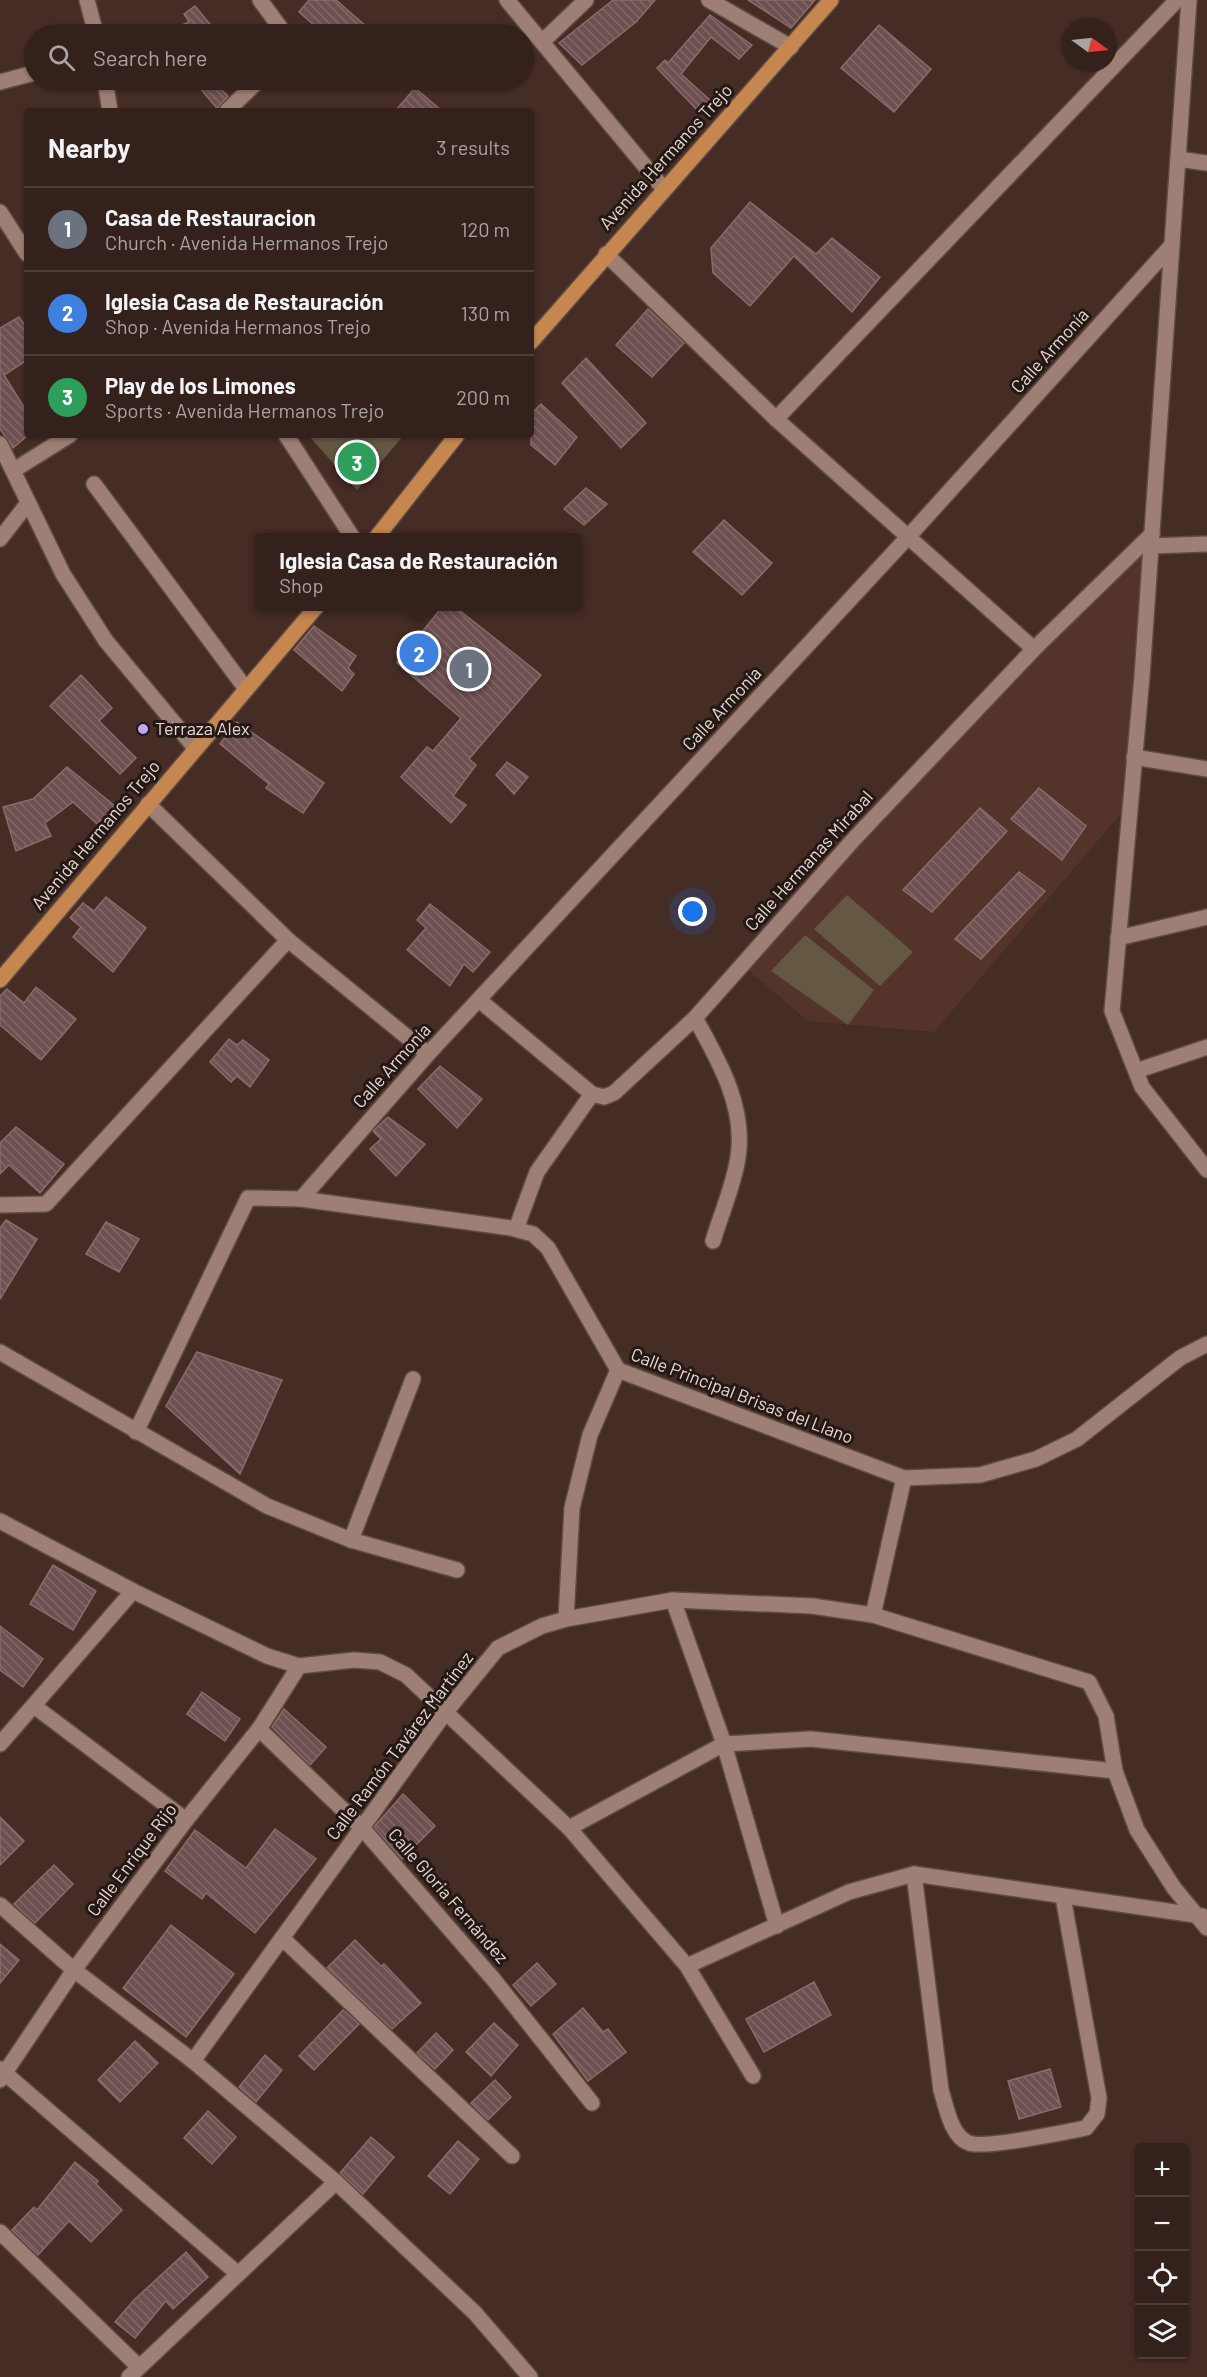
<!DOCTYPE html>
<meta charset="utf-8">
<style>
body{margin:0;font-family:Barlow,sans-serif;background:#3c2924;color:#f1f3f6}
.controls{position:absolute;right:18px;bottom:18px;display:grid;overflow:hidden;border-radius:6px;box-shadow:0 2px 4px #0004}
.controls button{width:54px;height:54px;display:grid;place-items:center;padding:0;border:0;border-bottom:2px solid #4e3e3a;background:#34211b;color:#f1f3f6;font:30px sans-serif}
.compass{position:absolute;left:1063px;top:18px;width:54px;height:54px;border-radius:50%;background:#34211b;box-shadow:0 2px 4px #0004;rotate:105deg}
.you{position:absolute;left:693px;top:912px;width:21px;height:21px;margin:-15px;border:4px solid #fff;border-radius:50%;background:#1a73e8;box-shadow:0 0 0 9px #1a73e833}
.badge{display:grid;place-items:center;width:39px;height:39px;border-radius:50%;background:#d93025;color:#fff;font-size:20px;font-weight:700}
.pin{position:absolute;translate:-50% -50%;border:3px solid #fff;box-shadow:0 2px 6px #0006}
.popup{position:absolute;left:255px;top:533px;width:327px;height:78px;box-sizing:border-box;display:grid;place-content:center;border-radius:6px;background:#34211b;filter:drop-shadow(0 2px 4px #0005);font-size:20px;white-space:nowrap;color:#a9a3a3}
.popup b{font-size:22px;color:#f1f3f6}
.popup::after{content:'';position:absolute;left:50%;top:100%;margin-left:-12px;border:12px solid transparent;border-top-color:#34211b}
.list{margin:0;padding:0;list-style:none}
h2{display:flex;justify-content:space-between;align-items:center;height:78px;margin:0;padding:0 24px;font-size:26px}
h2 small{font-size:20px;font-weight:400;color:#a9a3a3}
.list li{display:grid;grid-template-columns:39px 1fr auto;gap:18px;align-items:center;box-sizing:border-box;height:84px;padding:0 24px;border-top:2px solid #4e3e3a}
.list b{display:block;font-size:22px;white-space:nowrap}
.list p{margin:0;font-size:20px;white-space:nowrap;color:#a9a3a3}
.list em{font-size:20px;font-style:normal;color:#a9a3a3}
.icon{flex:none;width:33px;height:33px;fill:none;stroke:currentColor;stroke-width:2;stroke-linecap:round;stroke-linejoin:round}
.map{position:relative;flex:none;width:1207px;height:2377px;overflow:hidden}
.search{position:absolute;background:#34211b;box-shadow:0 2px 4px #0004;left:24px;top:24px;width:510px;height:66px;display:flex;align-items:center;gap:15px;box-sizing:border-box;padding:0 21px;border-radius:33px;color:#a9a3a3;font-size:22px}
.panel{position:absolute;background:#34211b;box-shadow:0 2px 4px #0004;left:24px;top:108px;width:510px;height:330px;border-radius:6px}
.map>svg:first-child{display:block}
.built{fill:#54342a}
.pitch{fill:#655843}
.building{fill:url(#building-back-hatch);stroke:#8a6b6b;stroke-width:1.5}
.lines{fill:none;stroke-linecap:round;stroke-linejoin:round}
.minor-casing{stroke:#604b44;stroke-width:18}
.major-casing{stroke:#604b44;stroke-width:18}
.minor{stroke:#9d7f75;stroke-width:15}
.major{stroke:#c68650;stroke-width:15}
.poi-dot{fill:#baaaf6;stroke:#231814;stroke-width:2}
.labels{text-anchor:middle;stroke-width:6;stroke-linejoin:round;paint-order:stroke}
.street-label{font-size:18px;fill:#e8d7d1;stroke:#231814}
.poi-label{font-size:18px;fill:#e8d7d1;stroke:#231814;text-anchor:start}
</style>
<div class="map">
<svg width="1207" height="2377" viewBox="0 0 1207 2377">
<defs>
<pattern id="building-back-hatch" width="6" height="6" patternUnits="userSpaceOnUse" patternTransform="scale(1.5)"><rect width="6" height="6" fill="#6e5051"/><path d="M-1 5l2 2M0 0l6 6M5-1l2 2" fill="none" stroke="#836869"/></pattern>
</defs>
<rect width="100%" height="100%" fill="#452c24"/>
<path class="built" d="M1152,534l-21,268 -197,230 -126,-11 -66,-56z"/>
<g class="pitch">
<path d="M308,435h96l-47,55z"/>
<path d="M847,895l66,57 -33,34 -66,-57z"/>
<path d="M805,935l69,55 -26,35 -77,-54z"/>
</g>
<g class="building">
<path d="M309,0h27l39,34h-51l-25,-22z"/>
<path d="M613,0h42l-19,22 -54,43 -23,-22z"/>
<path d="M748,0h67l-24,28z"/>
<path d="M195,6l23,28h-58l29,-12 -5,-8z"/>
<path d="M710,15l42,30 -13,14 -28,-22 -30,37 29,26 -10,13 -43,-45 8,-8 3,3z"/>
<path d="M879,25l52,44 -37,43 -53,-44z"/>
<path d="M193,80h18l17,16 -11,12z"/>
<path d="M415,88l27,23h-47z"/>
<path d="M750,202l66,52 16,-16 48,39 -28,35 -58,-56 -44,50 -37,-33 -2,-25z"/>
<path d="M648,309l36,34 -32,34 -36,-32z"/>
<path d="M19,317l8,11v32l-23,15 23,37v24l-14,12 -13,-19v-101z"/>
<path d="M586,358l60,65 -25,25 -59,-65z"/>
<path d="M541,404l36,33 -22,28 -24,-20v-31z"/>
<path d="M586,488l21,16 -23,21 -20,-16z"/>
<path d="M724,520l48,43 -30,32 -49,-43z"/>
<path d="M443,606h11l87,69 -72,84 7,6 -23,31 13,9 -15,18 -50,-46 26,-30 6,4 28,-33 -64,-55z"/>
<path d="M314,626l42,30 -8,12 6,6 -12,17 -48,-41z"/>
<path d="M81,675l31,33 -13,13 37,37 -16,16 -70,-68z"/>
<path d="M237,722l87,61 -21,30 -37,-25 3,-4 -49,-40z"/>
<path d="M507,762l21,15 -14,17 -18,-19z"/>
<path d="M67,767l48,39 -18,18 -24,-22 -28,21 6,13 -35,15 -13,-44 30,-8z"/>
<path d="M1039,788l47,38 -24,34 -51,-41z"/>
<path d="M980,808l27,23 -75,81 -29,-22z"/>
<path d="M1019,872l26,19 -64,68 -26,-20z"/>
<path d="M106,897l40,31 -33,44 -40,-35 8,-10 -11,-9 13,-15 11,8z"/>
<path d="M430,904l60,48 -17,20 -9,-8 -14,22 -43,-36 19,-22 -9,-8z"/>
<path d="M36,987l40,32 -35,41 -41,-35v-29l7,-7 17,14z"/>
<path d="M229,1039l8,6 6,-5 26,20 -19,27 -13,-11 -6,6 -21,-20z"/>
<path d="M440,1066l42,33 -25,29 -39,-39z"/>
<path d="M388,1117l37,27 -29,32 -26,-27 11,-10 -8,-8z"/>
<path d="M16,1127l48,37 -24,29 -31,-28 -9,9v-31z"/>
<path d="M6,1220l31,19 -37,60v-71z"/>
<path d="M106,1222l33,17 -20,33 -33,-18z"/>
<path d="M197,1352l85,28 -42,94 -74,-68z"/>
<path d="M53,1565l43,26 -23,39 -43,-26z"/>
<path d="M0,1626l43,33 -20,28 -23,-17z"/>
<path d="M202,1692l38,27 -15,22 -38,-27z"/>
<path d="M284,1709l42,38 -16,18 -38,-38z"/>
<path d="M403,1794l32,32 -33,33 -28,-32z"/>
<path d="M0,1817l24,24 -24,24z"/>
<path d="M275,1829l41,30 -61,74 -49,-40 -4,6 -37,-28 30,-41 51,38z"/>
<path d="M54,1865l19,19 -38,39 -21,-19z"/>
<path d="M171,1925l63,49 -48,63 -63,-49z"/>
<path d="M355,1940l26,26 3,-2 37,39 -29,26 -65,-61z"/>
<path d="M0,1944l19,16 -19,23z"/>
<path d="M537,1963l19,21 -25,22 -18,-21z"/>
<path d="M814,1982l17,33 -67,37 -18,-33z"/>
<path d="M583,2008l20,24 5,-3 18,23 -38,29 -35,-47z"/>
<path d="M343,2010l16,14 -45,46 -15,-14z"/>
<path d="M494,2023l24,22 -27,31 -25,-24z"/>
<path d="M436,2033l17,17 -18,19 -18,-16z"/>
<path d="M135,2041l23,22 -38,39 -22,-22z"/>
<path d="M265,2055l17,15 -26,32 -17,-15z"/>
<path d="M1050,2069l11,38 -42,12 -11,-38z"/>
<path d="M495,2080l16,17 -23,23 -17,-17z"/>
<path d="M208,2111l28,26 -24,27 -28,-26z"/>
<path d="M371,2137l23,20 -31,37 -23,-21z"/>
<path d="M458,2141l21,18 -29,35 -22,-18z"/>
<path d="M75,2162l23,19 -2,3 26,26 -31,32 -22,-21 -31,34 -26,-25 22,-23 3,3z"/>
<path d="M186,2252l22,25 -35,32 -7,-8 -31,37 -20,-16 19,-22z"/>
</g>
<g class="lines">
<defs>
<g id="minor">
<path d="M87,0l9,34"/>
<path d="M260,0l25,34"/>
<path d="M507,0l157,189"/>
<path d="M709,0l82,47"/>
<path d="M1189,0l-47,676 -30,335 30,76 65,83"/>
<path d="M542,42l44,-42"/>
<path d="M105,80l5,31"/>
<path d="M0,82l34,-9"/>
<path d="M227,111l32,-31"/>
<path d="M1178,159l29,4"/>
<path d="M0,212l27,42"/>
<path d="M606,254l170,165 258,230"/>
<path d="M776,419l401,-419"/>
<path d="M286,435l67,103"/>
<path d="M0,444l63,130 43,67 89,107"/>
<path d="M14,470l56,-35"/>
<path d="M94,484l152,205"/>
<path d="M0,539l28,-36"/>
<path d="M1151,546l56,-2"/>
<path d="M1134,757l73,12"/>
<path d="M148,804l140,136 140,114"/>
<path d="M1118,938l89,-21"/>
<path d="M479,1000l113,94 12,3 10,-4 81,-75 160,-180 179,-189 118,-115"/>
<path d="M695,1018c23,41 51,89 43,139 -4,28 -17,57 -25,84"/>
<path d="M1136,1071l71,-24"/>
<path d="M301,1199l127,-145 480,-517 264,-292"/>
<path d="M0,1205l46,-1 242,-264"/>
<path d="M516,1229l21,-57 55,-78"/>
<path d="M0,1352l267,154 84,34 106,30"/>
<path d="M136,1432l112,-234 53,1 210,29 22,6 15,14 70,122 286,108 76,-3 56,-16 41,-20 103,-81 27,-14"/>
<path d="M0,1521l133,70 134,65 32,10 55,-6 26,2 26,13 163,153 118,138 66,110"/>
<path d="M351,1540l62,-161"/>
<path d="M673,1600l51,144 53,182"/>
<path d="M873,1615l31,-137"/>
<path d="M566,1619l6,-111 18,-73 28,-65"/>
<path d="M34,1706l152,114"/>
<path d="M259,1729l104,100 131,151 98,123"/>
<path d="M0,1744l133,-153"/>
<path d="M569,1828l155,-84 87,-5 304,32"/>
<path d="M914,1874l27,216c5,16 10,47 28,53 16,6 97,-11 117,-15l11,-14 2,-16 -36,-201"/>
<path d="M0,1905l74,65 119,91 143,121 139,131 55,64"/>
<path d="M282,1938l230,218"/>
<path d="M687,1966l162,-74 65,-18 288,42"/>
<path d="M193,2061l252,-348 53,-65 44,-22 24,-7 107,-19 139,6 61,9 216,67 17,34 9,55 22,59 37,58 33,40"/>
<path d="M0,2069l237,204"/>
<path d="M0,2080l74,-110 112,-150 73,-91 40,-63"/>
<path d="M0,2232l139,135"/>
<path d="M129,2377l207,-195"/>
</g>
<g id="major">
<path d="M531,342l300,-342"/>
<path d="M376,538l81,-103"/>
<path d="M0,980l317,-374"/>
</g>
</defs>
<use href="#minor" class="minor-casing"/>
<use href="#major" class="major-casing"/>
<use href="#minor" class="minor"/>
<use href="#major" class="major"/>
</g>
<circle class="poi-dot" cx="143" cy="729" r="6"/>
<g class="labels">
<g class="street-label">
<text transform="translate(666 157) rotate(-48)" y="6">Avenida Hermanos Trejo</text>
<text transform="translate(1050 351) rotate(-48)" y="6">Calle Armonía</text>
<text transform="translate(722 709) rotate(-47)" y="6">Calle Armonía</text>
<text transform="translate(96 835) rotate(-50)" y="6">Avenida Hermanos Trejo</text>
<text transform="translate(809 861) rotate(-48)" y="6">Calle Hermanas Mirabal</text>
<text transform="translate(392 1066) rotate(-48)" y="6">Calle Armonía</text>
<text transform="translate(742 1396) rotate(21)" y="6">Calle Principal Brisas del Llano</text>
<text transform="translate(400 1746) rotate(-53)" y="6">Calle Ramón Tavárez Martínez</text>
<text transform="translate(132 1860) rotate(-53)" y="6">Calle Enrique Rijo</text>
<text transform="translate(448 1896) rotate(49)" y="6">Calle Gloria Fernández</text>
</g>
<g class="poi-label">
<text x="155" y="735">Terraza Alex</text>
</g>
</g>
</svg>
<div class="controls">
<button>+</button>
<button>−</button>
<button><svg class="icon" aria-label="locate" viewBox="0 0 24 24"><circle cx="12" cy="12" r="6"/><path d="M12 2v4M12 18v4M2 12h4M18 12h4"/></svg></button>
<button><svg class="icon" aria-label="layers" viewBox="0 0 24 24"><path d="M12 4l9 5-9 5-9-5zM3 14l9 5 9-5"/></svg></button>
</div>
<svg class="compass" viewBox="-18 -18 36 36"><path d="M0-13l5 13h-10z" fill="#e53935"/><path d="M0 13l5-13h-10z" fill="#a9a3a3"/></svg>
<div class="you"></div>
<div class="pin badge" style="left:469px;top:669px;background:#6b7280">1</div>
<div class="pin badge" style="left:419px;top:653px;background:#3f7fe0">2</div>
<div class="popup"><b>Iglesia Casa de Restauración</b>Shop</div>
<div class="pin badge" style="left:357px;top:462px;background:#2e9e5b">3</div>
<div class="search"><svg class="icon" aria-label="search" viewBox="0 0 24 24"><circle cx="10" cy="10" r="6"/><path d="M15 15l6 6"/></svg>Search here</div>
<section class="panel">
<h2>Nearby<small>3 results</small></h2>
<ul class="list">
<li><span class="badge" style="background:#6b7280">1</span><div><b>Casa de Restauracion</b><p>Church · Avenida Hermanos Trejo</p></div><em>120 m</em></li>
<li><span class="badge" style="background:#3f7fe0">2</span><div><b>Iglesia Casa de Restauración</b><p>Shop · Avenida Hermanos Trejo</p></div><em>130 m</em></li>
<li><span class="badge" style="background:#2e9e5b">3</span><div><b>Play de los Limones</b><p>Sports · Avenida Hermanos Trejo</p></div><em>200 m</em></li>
</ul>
</section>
</div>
